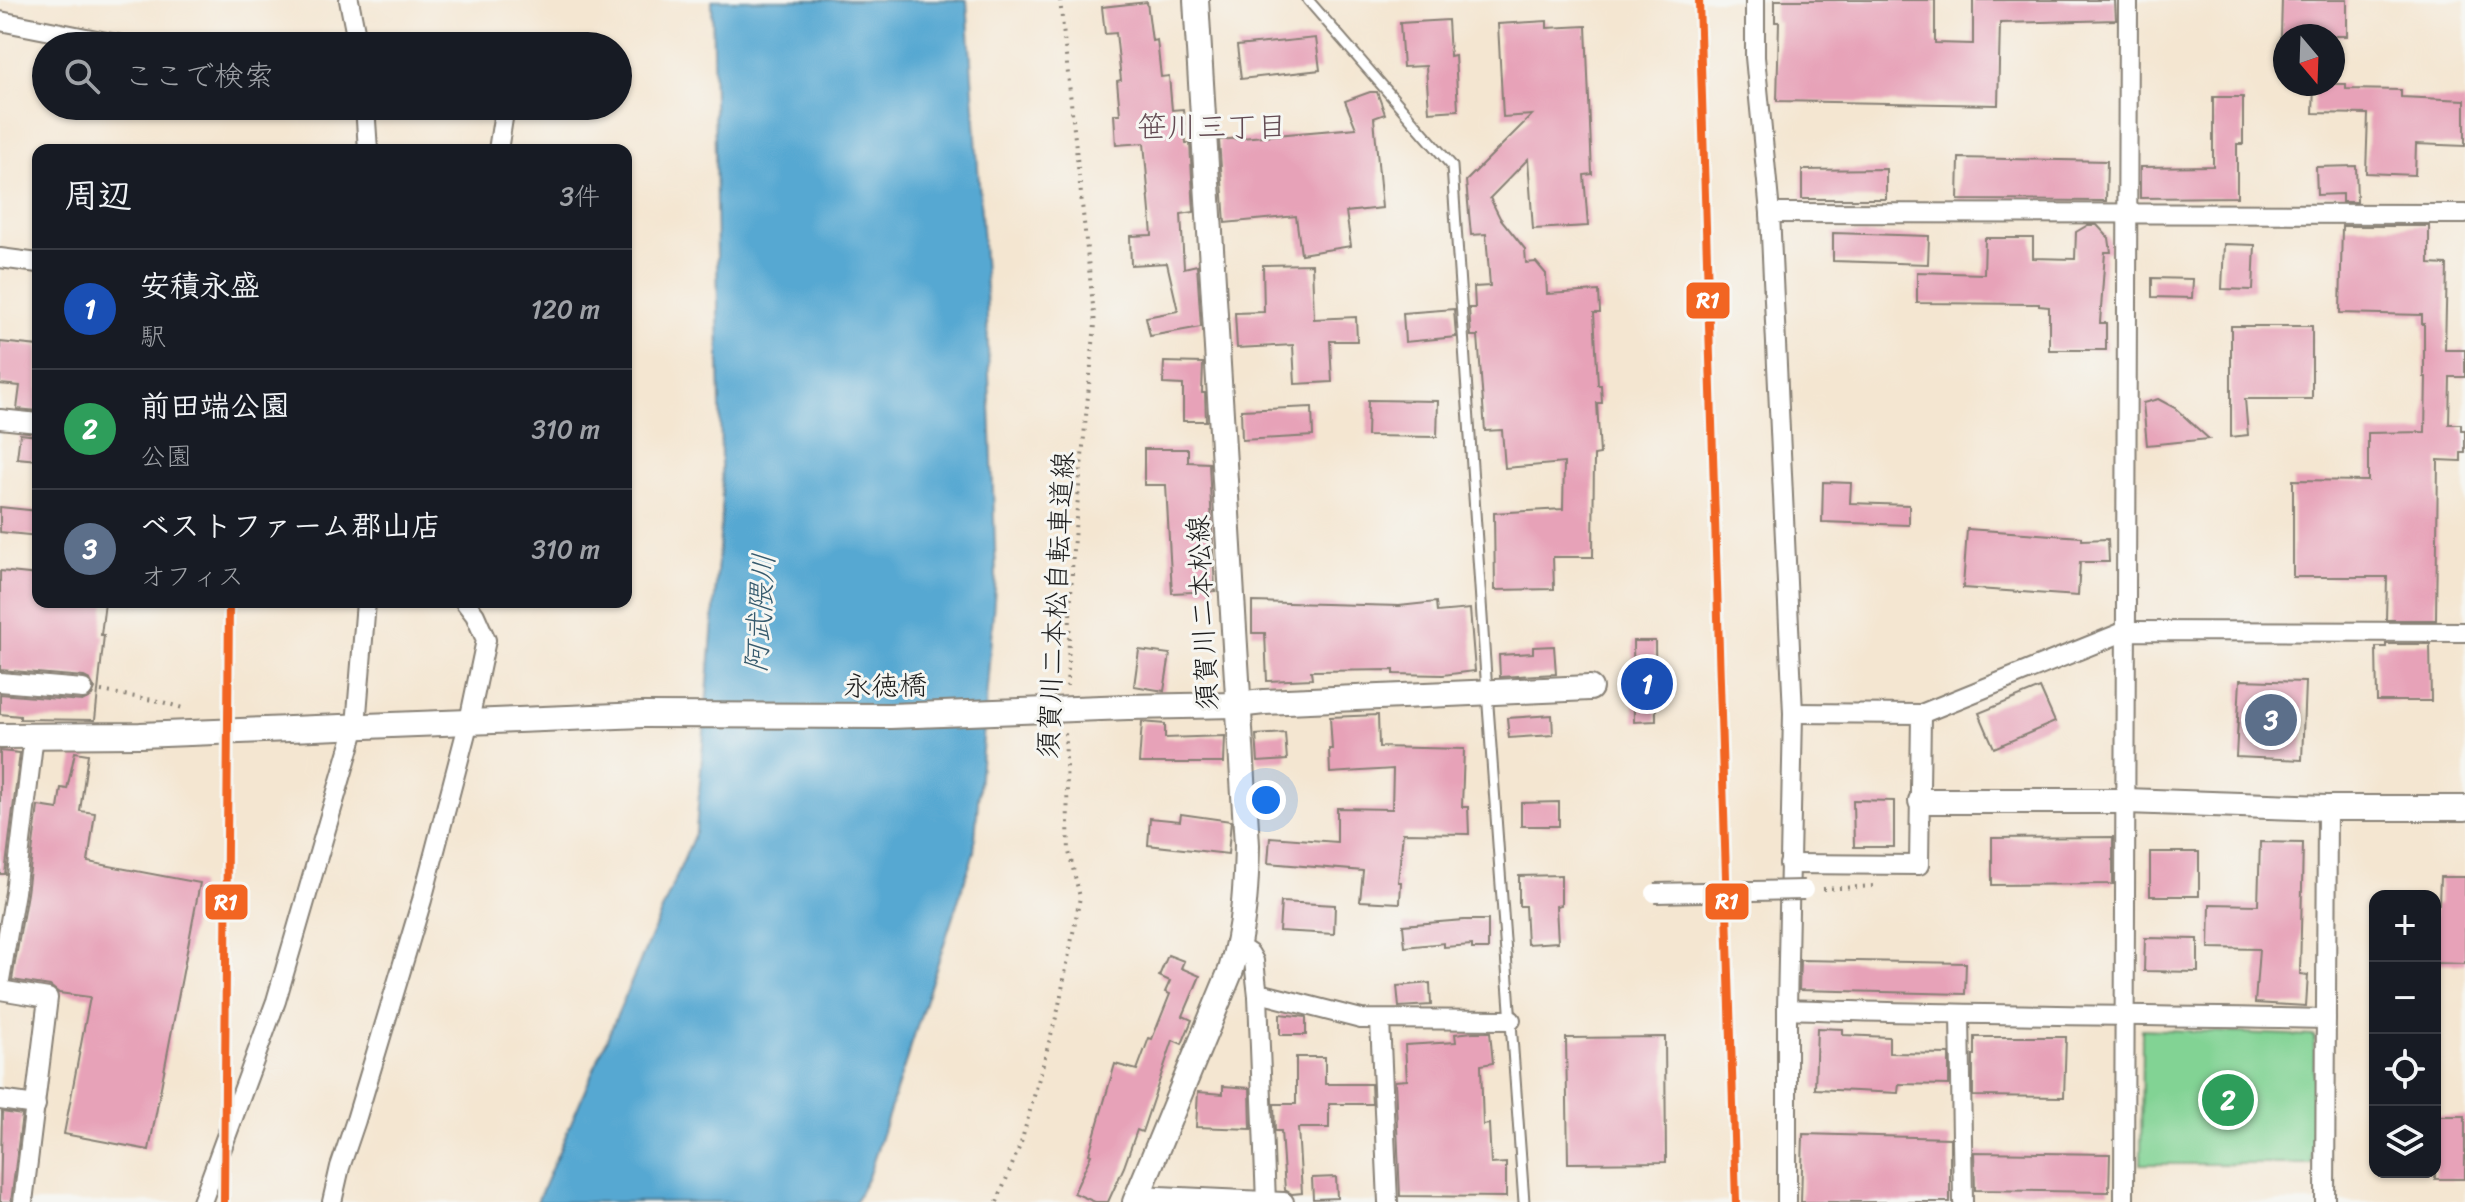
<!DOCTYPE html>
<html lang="ja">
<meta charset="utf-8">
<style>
body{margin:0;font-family:Sriracha,"Klee One",sans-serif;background:#242831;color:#f1f3f6}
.controls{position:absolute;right:24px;bottom:24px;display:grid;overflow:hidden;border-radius:16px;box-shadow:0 2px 6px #0004}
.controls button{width:72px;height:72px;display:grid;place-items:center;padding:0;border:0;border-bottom:2px solid #363941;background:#171b24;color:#f1f3f6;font:40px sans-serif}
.compass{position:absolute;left:2273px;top:24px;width:72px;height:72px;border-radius:50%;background:#171b24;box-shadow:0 2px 6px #0004;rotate:161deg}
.you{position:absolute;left:1266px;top:800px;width:28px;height:28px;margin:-20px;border:6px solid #fff;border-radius:50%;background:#1a73e8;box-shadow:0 0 0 12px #1a73e833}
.badge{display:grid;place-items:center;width:52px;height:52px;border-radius:50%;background:#c8321e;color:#fff;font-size:26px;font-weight:700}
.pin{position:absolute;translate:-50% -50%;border:4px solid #fff;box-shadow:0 2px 8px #0006}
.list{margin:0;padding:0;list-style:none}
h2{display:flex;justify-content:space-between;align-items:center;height:104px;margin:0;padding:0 32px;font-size:34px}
h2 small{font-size:26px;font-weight:400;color:#9ea1a6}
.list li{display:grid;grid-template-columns:52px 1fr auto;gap:24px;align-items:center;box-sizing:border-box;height:120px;padding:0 32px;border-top:2px solid #363941}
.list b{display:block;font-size:30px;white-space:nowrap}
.list p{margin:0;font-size:26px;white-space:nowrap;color:#9ea1a6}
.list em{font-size:26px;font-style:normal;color:#9ea1a6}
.icon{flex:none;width:44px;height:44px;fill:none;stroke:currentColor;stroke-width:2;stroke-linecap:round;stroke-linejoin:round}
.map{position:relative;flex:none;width:2465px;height:1202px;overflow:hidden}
.search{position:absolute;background:#171b24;box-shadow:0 2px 6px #0004;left:32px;top:32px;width:600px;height:88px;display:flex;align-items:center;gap:20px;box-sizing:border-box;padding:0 28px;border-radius:44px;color:#9ea1a6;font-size:30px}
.panel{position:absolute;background:#171b24;box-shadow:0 2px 6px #0004;left:32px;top:144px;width:600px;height:464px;border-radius:16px}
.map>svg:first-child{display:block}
.green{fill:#82d394;stroke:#4f7858;stroke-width:2}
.water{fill:#57a8d2;stroke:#3a6277;stroke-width:2}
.building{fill:#e7a2b8}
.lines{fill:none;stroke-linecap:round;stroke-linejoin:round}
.lane-casing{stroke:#888176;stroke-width:13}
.street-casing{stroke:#888176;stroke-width:22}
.secondary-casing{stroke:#888176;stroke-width:28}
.path{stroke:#888176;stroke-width:4;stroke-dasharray:2 6;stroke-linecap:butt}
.lane{stroke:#fff;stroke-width:9}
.street{stroke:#fff;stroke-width:18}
.secondary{stroke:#fff;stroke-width:24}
.street-bridge-casing{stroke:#888176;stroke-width:22;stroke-linecap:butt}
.secondary-bridge-casing{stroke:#888176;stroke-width:28;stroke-linecap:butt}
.street-bridge{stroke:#fff;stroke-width:18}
.secondary-bridge{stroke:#fff;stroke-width:24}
.rail-1-casing{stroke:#f6f6f2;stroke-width:14}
.rail-1{stroke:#f26522;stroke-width:8}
.labels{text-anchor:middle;stroke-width:6;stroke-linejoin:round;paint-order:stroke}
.street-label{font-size:28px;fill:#1c1c1c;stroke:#f6f6f2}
.neighbourhood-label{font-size:30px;fill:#634b53;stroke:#f6f6f2}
.water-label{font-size:30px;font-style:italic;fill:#375b6e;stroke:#f6f6f2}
.line-badge{stroke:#f6f6f2;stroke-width:3}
.badge-label{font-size:22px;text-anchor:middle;font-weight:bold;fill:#fff}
</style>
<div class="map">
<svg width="2465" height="1202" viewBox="0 0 2465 1202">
<rect width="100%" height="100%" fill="#f6f6f2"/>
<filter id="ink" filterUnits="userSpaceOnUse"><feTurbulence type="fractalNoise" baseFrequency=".0125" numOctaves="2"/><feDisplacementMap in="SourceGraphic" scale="16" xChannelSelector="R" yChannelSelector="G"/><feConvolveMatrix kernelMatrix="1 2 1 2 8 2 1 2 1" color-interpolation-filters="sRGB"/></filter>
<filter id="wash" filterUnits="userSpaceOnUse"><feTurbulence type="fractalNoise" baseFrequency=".006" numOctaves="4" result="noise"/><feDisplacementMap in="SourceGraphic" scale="32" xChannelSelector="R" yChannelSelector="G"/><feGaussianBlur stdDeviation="1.8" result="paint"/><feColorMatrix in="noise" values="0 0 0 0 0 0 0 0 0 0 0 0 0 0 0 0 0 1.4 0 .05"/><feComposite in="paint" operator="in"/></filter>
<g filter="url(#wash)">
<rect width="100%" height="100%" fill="#f4e6d1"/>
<path class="green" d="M2142,1029l173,7 -3,128h-171z"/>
<path class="water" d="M712,0h255l19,289 10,286 -22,277 -105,322 -14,28h-318l159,-371 26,-321z"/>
<g id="blocks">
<g class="building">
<path d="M1775,0h160v43l38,1v-44h142l1,20 -116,3 -2,82 -221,-4 2,-79h-4z"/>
<path d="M2282,0h65v36h-66z"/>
<path d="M1147,2l5,39 5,-1 4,37 8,-1 3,34 11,-1 3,34h4l4,69 -13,2 3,54 13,-3 4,62 -51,9 -4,-19 32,-6 -11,-48 -36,2 -1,-29 22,-1 -8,-92 -28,2 -2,-31h6l-3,-33 4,-1 -5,-47 -11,1 -3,-27z"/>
<path d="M1448,20l2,36 5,-1 3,55 -29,2 -3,-46 -23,1 -3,-44z"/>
<path d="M1547,21v7l39,-2 6,148 -8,1 4,51 -55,3 -5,-70 -38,39 10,20 25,31 1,14 10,-1 10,12 1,20 52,-3 1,22h-6l4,72h3l1,18h-5l3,51 -6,1 -1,102h-40l1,32 -59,1 -1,-77 69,-4 1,-46 -59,5 -3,-38 -17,1 -7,-95h-7l-2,-28h6l-1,-21 16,-1 -4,-52 -15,1 -5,-54 66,-66 -29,2 -5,-93z"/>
<path d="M1316,38l4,32 -79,9 -4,-33z"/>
<path d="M2314,84h32v5l55,1v7l64,3v46l-49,-2 -1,31 -49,-2 2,-59 -55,-1z"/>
<path d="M1370,92h7l8,22 -11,4 8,90 -36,4 5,34 -50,8 -5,-38 -71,7 -6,-83 137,-12 -11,-27z"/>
<path d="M2213,97h30v47h-6v53l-97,1v-31l73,-1z"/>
<path d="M1959,158l148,3 -1,40 -148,-1z"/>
<path d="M2356,166l1,36h-15v-8l-25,1 -1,-28z"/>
<path d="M1886,169v30h-84v-29z"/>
<path d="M2088,225h9l12,13 2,14h-6l-5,71h6v27h-57v-43l-10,-1v-2l-122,-1v-31l67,2 1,-36h48v20l42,1 1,-27z"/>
<path d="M2342,226h87v38l18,1 -2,85h20v27h-15l-1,47h12v6h4v23h-4v8l-23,-1 -2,160h-50l1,-43h-94v-97l75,1v-48l57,-1 1,-55h-2v-53h-2v-9l-82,-2z"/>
<path d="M1833,233l96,3 -1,28 -95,-3z"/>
<path d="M2224,244l31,1 -2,45 -31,-1z"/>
<path d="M1312,264l2,55 42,-2 1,24h-27l2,41 -37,2 -2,-39 -56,3 -2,-35 29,-1 -1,-47z"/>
<path d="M2152,278l41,1 -1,19 -40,-1z"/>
<path d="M1454,309l2,28 -51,5 -2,-29z"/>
<path d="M2231,326h81v73h-67l3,36 -17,2z"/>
<path d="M0,342l38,4v65l-21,-2 3,-23 -20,-2z"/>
<path d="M1164,362l39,1 -1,30h3l1,28h-23v-36l-20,-1z"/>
<path d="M2158,399l17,9 34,31 -62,6 -4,-42z"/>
<path d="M1368,400l70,1 -1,36 -70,-1z"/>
<path d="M1312,407l1,29 -71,4 -1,-30z"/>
<path d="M20,434l18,2v24l-21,-2z"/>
<path d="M1144,449h44v13l21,1 6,128 -43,2 -6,-108h-22z"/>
<path d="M1823,482l28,1 -1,20 59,2v20l-87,-3z"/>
<path d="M0,507l38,4v25l-38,-4z"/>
<path d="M1967,529l115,8v3l26,-1 1,23h-29l-2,34 -115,-8z"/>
<path d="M0,571l38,4v27h67l-4,33h3l-9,85 -75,-1v-3l-20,-2v-20l82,7 10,-5 3,-7 -5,-9 -6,-3 -84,-7z"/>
<path d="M1252,602l147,4 37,-4 1,10 33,-3 5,62 -32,4 -49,-1v-4l-83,1 1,8 -45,2 -2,-48h-13z"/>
<path d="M1633,641h22l1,80 -22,1z"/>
<path d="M2386,644h44l1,57h-54l-1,-54h10z"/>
<path d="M1554,646l2,28 -56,3 -1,-22 34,-2v-6z"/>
<path d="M1139,650l31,4 -6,37 -30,-5z"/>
<path d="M2240,680l65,2 -3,78 -66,-3z"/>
<path d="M2040,688l15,34 -61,26 -15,-35z"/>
<path d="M1378,715l1,32 85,2 -2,58h6l1,27 -66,-1 -5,49h3l-1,21 -40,-2 3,-30 -95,-8 2,-26 67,5v-34l55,1 1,-40 -63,4 -1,-24h3l-2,-32z"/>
<path d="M1552,715l1,20 -44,3 -2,-20z"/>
<path d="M1142,722l23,2v14l60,-2 -1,27h-85z"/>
<path d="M1285,733l2,27 -29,2 -2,-27z"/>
<path d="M0,751l20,2 -15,121h-5z"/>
<path d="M75,752l13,2 -8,57 15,2 -7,49 112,21 -51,267 -85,-16 26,-137 -31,-4 -9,-7 -38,-6 15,-87 11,-87 20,3 3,-21 6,1z"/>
<path d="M1853,800l41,1v46h-40z"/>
<path d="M1559,802v24h-38v-23z"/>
<path d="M1181,814l50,7 -3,33 -80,-9 2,-27 30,3z"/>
<path d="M2113,837v47l-121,1v-47z"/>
<path d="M2260,842l43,1 -3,131 8,1 -2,31 -51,-3 4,-54 -50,-1 1,-44 48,1z"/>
<rect x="2150" y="852" width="49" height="44"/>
<path d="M1561,875v30l-5,1 2,36 -31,2 -2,-38h-6v-30z"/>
<path d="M2440,877h25v87l-30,-1v-59h4z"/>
<path d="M1281,902l54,3 -1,29 -55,-3z"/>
<path d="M1464,920h24v29h-16v-4l-28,2v-4l-39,4 -2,-22z"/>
<path d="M2145,938l53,1v33l-54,-1z"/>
<path d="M1168,955l16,6 -3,7 19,8 -17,40 9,4 -10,24 -9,-4 -31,92 -5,-2 -13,37 -16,35h-13l-21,-9 17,-38 -2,-1 26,-90 22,6 12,-32 3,1 18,-45 -5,-2 5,-11 -11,-5z"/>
<path d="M1800,960l166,3 -1,31 -166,-4z"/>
<path d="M1430,983l1,22 -32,2 -2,-21z"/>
<path d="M1280,1014l26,3v18h-26z"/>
<path d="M1817,1028l26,1v6l46,2v16l60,1v31l-50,-1 -1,9 -83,-4z"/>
<path d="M1473,1032h17l3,31 -12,2 2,60 6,-1 2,40 15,-1v34l-106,-1 -5,-115 12,-1 -2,-35 51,-3 -1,-8z"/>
<path d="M1665,1037l1,125 -98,1 -2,-125z"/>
<path d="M1975,1037h91l-2,60 -91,-1v-41h2z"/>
<path d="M1296,1057h29v27h46l1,20h-43v24h-31l4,65 -10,1 -7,-4 -4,-59h-6l-1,-27h22z"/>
<path d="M1223,1086l27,2 1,41 -55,-2 2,-35 25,2z"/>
<path d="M2,1112l20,3 -11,87h-11z"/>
<rect x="2435" y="1116" width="30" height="63"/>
<path d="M1803,1134l147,4v64h-149z"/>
<path d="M1974,1152l136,2 -1,38 -134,-2z"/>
<path d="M1336,1177l1,21 -24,1 -1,-21z"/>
</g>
</g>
</g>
<g filter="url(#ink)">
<use href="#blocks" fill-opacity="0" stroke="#888176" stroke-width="2"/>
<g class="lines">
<defs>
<path id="lane" d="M1308,0l144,166 35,526 37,510"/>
<g id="street">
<path d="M349,0l9,46"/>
<path d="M1755,0v57l15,156 23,500 -6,296v193"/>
<path d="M0,21l127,25"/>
<path d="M365,106l3,44"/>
<path d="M498,150l7,-44"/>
<path d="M1770,213l695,1"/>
<path d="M0,258l38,5"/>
<path d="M0,419l38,4"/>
<path d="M0,682l83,7"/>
<path d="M1921,714l205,-83 339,1"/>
<path d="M1789,864l130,1 2,-151 -128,-1"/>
<path d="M1238,946l12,8 4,7 4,35 8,206"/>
<path d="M0,980l15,-88 19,-157"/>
<path d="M0,990l48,8 -25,204"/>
<path d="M1258,996l9,-1 94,24 150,1"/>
<path d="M1787,1009c180,7 359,6 539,10"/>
<path d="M1960,1015l3,187"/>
<path d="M1380,1020l8,182"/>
<path d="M0,1100l36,5"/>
<path d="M1138,1195l146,7"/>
<path d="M202,1202l74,-201 80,-275 10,-124"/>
<path d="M332,1202l8,-35 16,-47 66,-220 47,-179 17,-81 -11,-25 -10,-13"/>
<path d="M2124,1202l4,-1202"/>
<path d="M2325,1202l2,-394"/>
</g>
<g id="secondary">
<path d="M1128,707l109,-2 27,-3 326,-14"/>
<path d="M0,736l140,-1 503,-20"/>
<path d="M1921,801h205l201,7h138"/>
<path d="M1135,1202l96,-232c13,-42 15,-82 16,-125l-51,-845"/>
</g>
</defs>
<use href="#lane" class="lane-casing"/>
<use href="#street" class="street-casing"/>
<use href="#secondary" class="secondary-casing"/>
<g class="path">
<path d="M1060,0l35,324 -22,225 -6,137"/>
<path d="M101,691l58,10 27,8"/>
<path d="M1823,889l52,-3"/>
<path d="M997,1202l24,-59 37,-133 22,-113 -11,-45 -4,-121"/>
</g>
<use href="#lane" class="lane"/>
<use href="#street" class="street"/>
<use href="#secondary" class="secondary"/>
<defs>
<path id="street-bridge" d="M1655,893l149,-3"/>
<path id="secondary-bridge" d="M643,715l247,1 238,-9"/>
</defs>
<use href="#street-bridge" class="street-bridge-casing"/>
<use href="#secondary-bridge" class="secondary-bridge-casing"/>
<use href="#street-bridge" class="street-bridge"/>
<use href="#secondary-bridge" class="secondary-bridge"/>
<defs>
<g id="rail-1">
<path d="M1699,0l37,1202"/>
<path d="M224,1202l5,-600"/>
</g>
</defs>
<use href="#rail-1" class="rail-1-casing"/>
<use href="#rail-1" class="rail-1"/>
</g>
</g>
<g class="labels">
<g class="street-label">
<text transform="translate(1055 605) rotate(-87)" y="10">須賀川二本松自転車道線</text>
<text transform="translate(1202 613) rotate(-93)" y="10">須賀川二本松線</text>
<text transform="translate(885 685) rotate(-1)" y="10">永徳橋</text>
</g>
<g class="neighbourhood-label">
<text x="1212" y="137">笹川三丁目</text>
</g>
<g class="water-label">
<text transform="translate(760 613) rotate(-86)" y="10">阿武隈川</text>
</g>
</g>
<g class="line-badge">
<rect x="1685" y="281" width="46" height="39" rx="8" fill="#f26522"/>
<rect x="1704" y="882" width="46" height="39" rx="8" fill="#f26522"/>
<rect x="204" y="883" width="45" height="38" rx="8" fill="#f26522"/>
</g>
<g class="badge-label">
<text x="1708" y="308">R1</text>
<text x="1727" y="909">R1</text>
<text x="226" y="910">R1</text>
</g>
</svg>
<div class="controls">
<button>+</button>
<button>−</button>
<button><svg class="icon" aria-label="locate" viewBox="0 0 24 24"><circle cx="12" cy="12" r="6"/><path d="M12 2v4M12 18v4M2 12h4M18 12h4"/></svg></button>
<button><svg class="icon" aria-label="layers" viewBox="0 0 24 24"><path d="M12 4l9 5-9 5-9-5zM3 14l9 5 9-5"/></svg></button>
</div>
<svg class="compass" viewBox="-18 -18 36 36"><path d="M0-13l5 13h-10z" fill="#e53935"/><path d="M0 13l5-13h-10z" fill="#9ea1a6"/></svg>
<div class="you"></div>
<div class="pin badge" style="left:1647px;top:684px;background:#1a4fb4">1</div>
<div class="pin badge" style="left:2228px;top:1100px;background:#2e9e5b">2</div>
<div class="pin badge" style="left:2271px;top:720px;background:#5c6f8a">3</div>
<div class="search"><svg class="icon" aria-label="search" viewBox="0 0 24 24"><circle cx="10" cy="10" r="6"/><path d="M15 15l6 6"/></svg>ここで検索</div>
<section class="panel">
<h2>周辺<small>3件</small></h2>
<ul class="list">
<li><span class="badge" style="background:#1a4fb4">1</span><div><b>安積永盛</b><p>駅</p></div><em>120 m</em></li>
<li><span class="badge" style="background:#2e9e5b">2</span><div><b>前田端公園</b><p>公園</p></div><em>310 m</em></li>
<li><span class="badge" style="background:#5c6f8a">3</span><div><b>ベストファーム郡山店</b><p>オフィス</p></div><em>310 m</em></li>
</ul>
</section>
</div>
